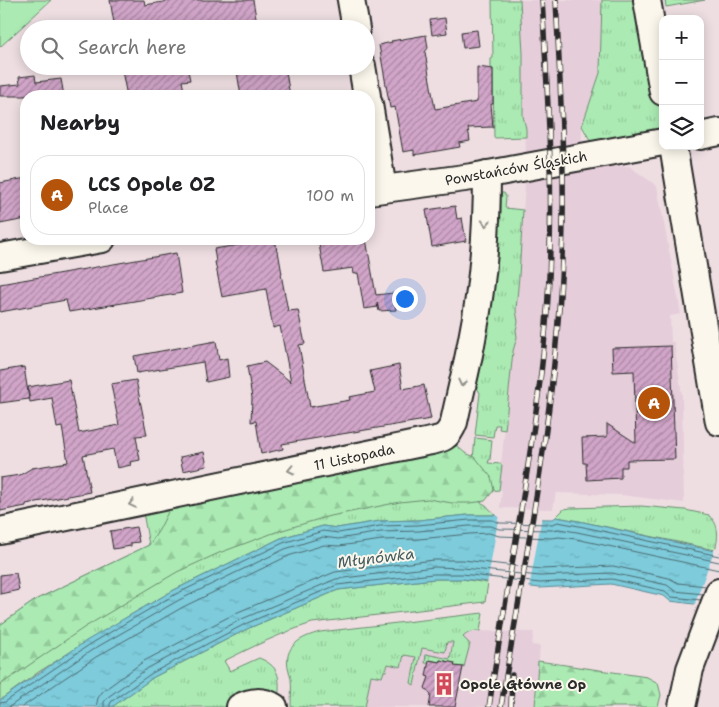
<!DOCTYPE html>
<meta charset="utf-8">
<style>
body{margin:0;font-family:"Shantell Sans",sans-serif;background:#f2f2f2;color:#202124}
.controls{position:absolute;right:15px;top:15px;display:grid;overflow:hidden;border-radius:10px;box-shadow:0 2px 12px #0003}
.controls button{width:45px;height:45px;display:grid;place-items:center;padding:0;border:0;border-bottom:1px solid #e0e0e0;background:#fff;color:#202124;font:25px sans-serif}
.you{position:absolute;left:404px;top:298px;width:18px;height:18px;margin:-12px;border:4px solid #fff;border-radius:50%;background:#1a73e8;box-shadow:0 0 0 8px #1a73e833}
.badge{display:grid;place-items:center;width:32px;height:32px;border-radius:50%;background:#b45309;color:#fff;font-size:16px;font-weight:700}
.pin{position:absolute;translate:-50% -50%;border:2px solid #fff;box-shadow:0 1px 5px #0006}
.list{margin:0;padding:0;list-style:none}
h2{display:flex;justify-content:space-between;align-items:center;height:65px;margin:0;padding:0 20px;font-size:21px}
h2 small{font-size:16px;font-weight:400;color:#757577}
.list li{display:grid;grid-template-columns:32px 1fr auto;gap:15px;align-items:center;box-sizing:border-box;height:80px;margin:0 10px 10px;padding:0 10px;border:1px solid #e0e0e0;border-radius:20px}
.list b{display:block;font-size:19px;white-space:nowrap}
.list p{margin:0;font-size:16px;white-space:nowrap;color:#757577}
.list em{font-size:16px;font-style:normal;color:#757577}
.icon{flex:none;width:28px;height:28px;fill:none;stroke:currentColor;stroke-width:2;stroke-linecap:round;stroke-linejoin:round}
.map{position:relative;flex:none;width:719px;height:707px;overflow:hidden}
.search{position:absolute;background:#fff;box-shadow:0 2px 12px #0003;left:20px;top:20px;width:355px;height:55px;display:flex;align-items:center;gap:12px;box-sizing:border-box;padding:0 18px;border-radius:28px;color:#757577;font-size:19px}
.panel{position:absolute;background:#fff;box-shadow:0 2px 12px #0003;left:20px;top:90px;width:355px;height:155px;border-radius:20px}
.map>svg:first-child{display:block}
.built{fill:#e5cdda}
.grass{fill:url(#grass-tufts);stroke:#6b8b6f}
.forest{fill:url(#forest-firs);stroke:#6b8b6f}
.green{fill:#abebb3;stroke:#6b8b6f}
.water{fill:url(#water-ripples);stroke:#5c8b95}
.pier{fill:#eedee2}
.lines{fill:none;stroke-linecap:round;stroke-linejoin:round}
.shore{stroke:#4c6b71;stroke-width:1}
.building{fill:url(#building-hatch);stroke:#2b2b2b}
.minor-casing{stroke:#2b2b2b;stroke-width:30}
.minor{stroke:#fbf7ec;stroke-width:26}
.rail-casing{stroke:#2b2b2b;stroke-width:5.5}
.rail{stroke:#fbf7ec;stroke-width:4;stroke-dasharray:11;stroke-linecap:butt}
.oneway{stroke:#93918c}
.labels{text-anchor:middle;stroke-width:4;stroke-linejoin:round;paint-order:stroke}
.street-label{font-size:14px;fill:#2b2b2b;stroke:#fbf7ec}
.poi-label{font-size:14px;font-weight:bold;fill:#2b2b2b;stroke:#fbf7ec;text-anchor:start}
.water-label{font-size:15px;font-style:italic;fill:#445b60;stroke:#fbf7ec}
</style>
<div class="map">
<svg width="719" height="707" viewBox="0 0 719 707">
<defs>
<pattern id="grass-tufts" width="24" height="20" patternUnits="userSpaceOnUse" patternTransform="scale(1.25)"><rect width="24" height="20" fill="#abebb3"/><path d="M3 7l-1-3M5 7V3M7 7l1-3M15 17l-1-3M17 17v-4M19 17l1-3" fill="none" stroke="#93ca9a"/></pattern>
<pattern id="forest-firs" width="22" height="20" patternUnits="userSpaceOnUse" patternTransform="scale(1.25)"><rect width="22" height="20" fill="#abebb3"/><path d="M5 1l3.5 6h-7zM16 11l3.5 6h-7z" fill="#93ca9a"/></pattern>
<pattern id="water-ripples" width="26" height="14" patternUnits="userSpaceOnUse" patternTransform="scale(1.25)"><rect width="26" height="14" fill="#7dcbdb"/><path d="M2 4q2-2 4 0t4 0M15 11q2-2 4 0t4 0" fill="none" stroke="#6caebc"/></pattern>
<pattern id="building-hatch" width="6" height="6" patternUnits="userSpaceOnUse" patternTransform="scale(1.25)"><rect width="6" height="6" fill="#d1a5c9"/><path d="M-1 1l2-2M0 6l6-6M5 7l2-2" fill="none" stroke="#aa87a3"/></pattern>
</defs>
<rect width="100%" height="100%" fill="#eedee2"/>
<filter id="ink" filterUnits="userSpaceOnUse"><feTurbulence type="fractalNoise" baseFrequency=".02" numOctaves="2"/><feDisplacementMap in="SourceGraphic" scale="10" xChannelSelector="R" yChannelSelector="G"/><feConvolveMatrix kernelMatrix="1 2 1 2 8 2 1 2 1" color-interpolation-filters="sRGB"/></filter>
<g filter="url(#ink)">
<g class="built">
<path d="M520,0h82l-2,73 -18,53 -1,45 25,-4 23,-1 28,20 24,128 -11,2 1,26h3l8,53 2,108 -62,-8 -66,-2 -3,16 -53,-1 2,-18 -3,-1 3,-24h-1l12,-114 4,-14 -1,-7 2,-8 -2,-12 3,-34 4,-66 2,-25 1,-56 -3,-13v-62z"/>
<path d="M475,631l59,1 -2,13 8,1 -5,61h-235l15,-47 135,-18 13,-5 3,-3z"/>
</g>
<g class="grass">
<path d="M492,0h28l3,54v62l3,13v8l-32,1 -1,-69 -2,-1v-9l2,-1z"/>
<path d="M602,0h45l16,92v50l-65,12 -16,-28 18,-53z"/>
<path d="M501,193h3l2,3 -1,12 18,2 -4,66 -3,34 2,12 -2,8 1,7 -4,14 -8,79 -6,-1 1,-4h-5l-2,12 -18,-2 5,-42 -8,-14 20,-96 9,-72z"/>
<path d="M475,438l17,2 -2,20h-1l-1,3 13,1 1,1 -3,25 -8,1 -20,-10z"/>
<path d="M454,489l32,16 9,10h-27l-50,5 -38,1 -43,7 -14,-2 -42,12 -107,52 -47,27 -87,54 -40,29v-75l37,-26 112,-54 -7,-38z"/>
<path d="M641,506l44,4 24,5v1c10,7 10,21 6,34l-136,-29 -23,-4 8,-8 7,-1z"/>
<path d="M434,579h28l26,4 -3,19 -173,21c-31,10 -60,24 -88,38l6,10 29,-13c23,9 21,23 19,44l-47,5h-119l42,-30 93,-48 91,-39z"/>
<path d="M483,613l-3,18c-7,0 -12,1 -17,6l7,7 -6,23 -10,-1v-3l-14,-3 -1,2 -9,-2 -1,3h-4l1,-9 24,5 3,-17h-6l-2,10 -23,-4 -8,37 -3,-2 5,-26 -12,-2 -3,12 -13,-3 -2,7h-2l-2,6 -11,-2 -6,32h-74c0,-9 1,-19 0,-28 -1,-4 -2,-8 -3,-12 -4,-22 14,-30 32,-35z"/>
</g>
<g class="forest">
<path d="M451,441l14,12 10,4 16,20 3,13 -9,11 -15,2h-18l-24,-4 -28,3 -74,15 -50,15 -57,21 -42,19 -92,55 -85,58v-60l37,-26 112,-54 10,-15 10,-20 4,-7z"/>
<path d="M538,661l109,16 11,6 3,12 -3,12h-123z"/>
</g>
<g class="green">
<path d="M0,0h51l-51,47z"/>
<path d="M665,0h40l-39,7z"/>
</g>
<path class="water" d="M468,515h27l5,3 53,1 3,-2 23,4 140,31 -17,53 -32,-4 -6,-5 -53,-12 -71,4 -78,-9h-28l-96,11 -91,39 -93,48 -42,30h-112v-7l86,-59 41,-24 47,-27 107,-52 42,-12 14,2 43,-7 38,-1z"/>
<g class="pier">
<path d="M499,514l2,1 41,1 -13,73 -42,-4z"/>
<path d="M715,548l4,1v65l-18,-7 -7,-1z"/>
</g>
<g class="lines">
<g class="shore">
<path d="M0,703l5,-1 84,-57 40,-24 47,-27 107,-51 40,-12 15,2 42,-7 38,-1 51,-5h24l7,3 53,1 5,-2 21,4 140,30"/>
<path d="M9,707l83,-57 40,-23 47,-27 106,-51 38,-12 15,2 43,-7 38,-1 50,-5h22l8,3 53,1 7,-1 18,3 142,30"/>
<path d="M22,707l74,-50 87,-50 105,-51 36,-11 15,1 43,-6 37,-1 50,-5 20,-1 10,3 53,2 7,-1 17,2 143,31"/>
<path d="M96,707l2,-9 5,-7 41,-30 94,-49 97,-40 99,-12h29l78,9 72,-3 56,12 9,5 28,3"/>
<path d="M104,707v-5l4,-5 40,-29 94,-49 94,-40 98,-12 29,1 77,8 72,-3 55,12 8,6 28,3"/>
<path d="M110,707v-3l2,-3 40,-28 93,-49 92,-39 96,-11h29l78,9 72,-4 53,12 7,6 29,3"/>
</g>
</g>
<g class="building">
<path d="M110,0h34l1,5 30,-5h78l5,29h-143z"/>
<path d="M445,18l2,15 -15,2 -2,-15z"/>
<path d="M477,30l2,16 -16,2 -2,-16z"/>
<path d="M426,35l2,13 -3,4 10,57 42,-7v-35l16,2v35h-2l2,23 -25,1 2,13 -11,2 1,4 -46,8v-5l-11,2 -8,-45 -5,1 -11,-63 13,-3 -1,-1z"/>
<path d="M121,66h66l3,14 -8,1 3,15h-58z"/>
<path d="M270,66h15l5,30h-49l-4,-24z"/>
<path d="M35,75l1,7 25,-3 3,17h-64v-10l20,-2 -1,-7z"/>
<path d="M26,178v41l-26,5v-41z"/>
<path d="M455,206l2,13 5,-1 4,23 -34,6 -6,-37z"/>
<path d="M275,239l2,13 1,-1 4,23h-1l7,37 10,-1 7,34 -6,1 11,62 40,-7 -1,-3 26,-5 -5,-21 29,-6 4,24 21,-4 7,34 -149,25 1,5 -22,5 -5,-33 -5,1 1,-24 -5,-32 18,-4 26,20 -11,-56 -7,2 -7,-39 -44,8 -7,-35h1l-2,-13z"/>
<path d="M318,239h48l10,56 17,-2 3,17 -17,1 -2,-8 1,4 -14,2 -6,-36 -4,1 -1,-6 -29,4z"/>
<path d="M176,253l6,40 -113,19 -3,-12 -66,12v-28z"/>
<path d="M216,341l3,19 8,-2 2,19 -23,5 -3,-20 -66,11 -3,-17z"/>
<path d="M671,346l4,113 -48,1v7h-6v11l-34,2 -1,-17h-3l-1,-25 25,-1v-13l29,19 -2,-72 -21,1 -1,-24z"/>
<path d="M24,367l5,32 -29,4v-32z"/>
<path d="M69,380l10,53 40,-8 -8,-41 25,-4 11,55 -11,1 4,24 -10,2 1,3 -14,3 -4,-19 -30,6 7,37 -64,12v2l-26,5v-33l20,-3 12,-7 36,-6 -6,-35 -5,1 -5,-30 -22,4 -2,-15z"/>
<path d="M204,452l3,14 -24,5 -3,-14z"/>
<path d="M136,527l3,15 -8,1v3l-18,3 -3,-18z"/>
<path d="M16,573l3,17 -19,4v-19z"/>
<path d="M429,660l10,2 1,-2 15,3 -1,3 9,1 -8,40h-26l2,-12 -6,-7 4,-11 -3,-1z"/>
</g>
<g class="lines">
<defs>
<g id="minor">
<path d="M351,0l5,29"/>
<path d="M647,0l16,92"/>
<path d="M362,66l5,30"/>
<path d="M369,104l14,85"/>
<path d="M700,136l19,-4"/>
<path d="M673,146l46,276"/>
<path d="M369,191l103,-14 191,-35"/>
<path d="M0,257l102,-18"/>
<path d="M0,531l421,-88c18,-4 26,-2 33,-21 6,-28 13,-55 18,-83 11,-54 15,-110 15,-165"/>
<path d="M240,707c11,-6 23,-7 34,0"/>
<path d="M682,707l8,-38 29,-77"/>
</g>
</defs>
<use href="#minor" class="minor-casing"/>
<use href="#minor" class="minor"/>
<defs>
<g id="rail">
<path d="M489,707c9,-60 19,-120 29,-179 11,-68 22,-135 28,-203 9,-108 3,-216 -4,-325"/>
<path d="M501,707c22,-137 50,-274 59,-412 7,-98 1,-197 -4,-295"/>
<path d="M511,707l1,-32"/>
</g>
</defs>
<use href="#rail" class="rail-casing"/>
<use href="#rail" class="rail"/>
</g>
<defs><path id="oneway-chevron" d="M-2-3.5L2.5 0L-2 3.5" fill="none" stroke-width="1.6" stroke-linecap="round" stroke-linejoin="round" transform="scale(1.25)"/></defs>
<g class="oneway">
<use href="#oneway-chevron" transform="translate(486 223) rotate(93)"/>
<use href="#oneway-chevron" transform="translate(462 383) rotate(103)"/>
<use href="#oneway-chevron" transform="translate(291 470) rotate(168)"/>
<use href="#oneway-chevron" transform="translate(132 504) rotate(167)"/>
</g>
</g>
<defs>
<symbol id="building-bare" viewBox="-9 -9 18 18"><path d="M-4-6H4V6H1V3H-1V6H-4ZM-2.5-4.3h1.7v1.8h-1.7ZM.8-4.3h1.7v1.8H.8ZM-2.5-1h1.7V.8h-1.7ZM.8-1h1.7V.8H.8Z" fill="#d1495b" stroke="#fbf7ec" stroke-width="2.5" paint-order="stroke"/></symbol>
</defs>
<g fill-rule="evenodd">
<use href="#building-bare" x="428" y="668" width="32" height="32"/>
</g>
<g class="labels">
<g class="street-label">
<text transform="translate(516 168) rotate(-10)" y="5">Powstańców Śląskich</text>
<text transform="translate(354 457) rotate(-12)" y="5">11 Listopada</text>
</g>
<g class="poi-label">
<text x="460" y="689">Opole Główne Op</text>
</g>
<g class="water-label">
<text transform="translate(376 558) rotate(-7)" y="5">Młynówka</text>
</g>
</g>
</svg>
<div class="controls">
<button>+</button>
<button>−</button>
<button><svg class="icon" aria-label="layers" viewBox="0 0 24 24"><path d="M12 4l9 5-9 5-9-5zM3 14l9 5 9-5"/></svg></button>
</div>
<div class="you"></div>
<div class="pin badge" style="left:654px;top:403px">A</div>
<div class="search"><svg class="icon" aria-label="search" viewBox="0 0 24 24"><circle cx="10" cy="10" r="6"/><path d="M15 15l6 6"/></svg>Search here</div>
<section class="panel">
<h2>Nearby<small></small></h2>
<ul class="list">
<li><span class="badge">A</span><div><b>LCS Opole OZ</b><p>Place</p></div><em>100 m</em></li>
</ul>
</section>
</div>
